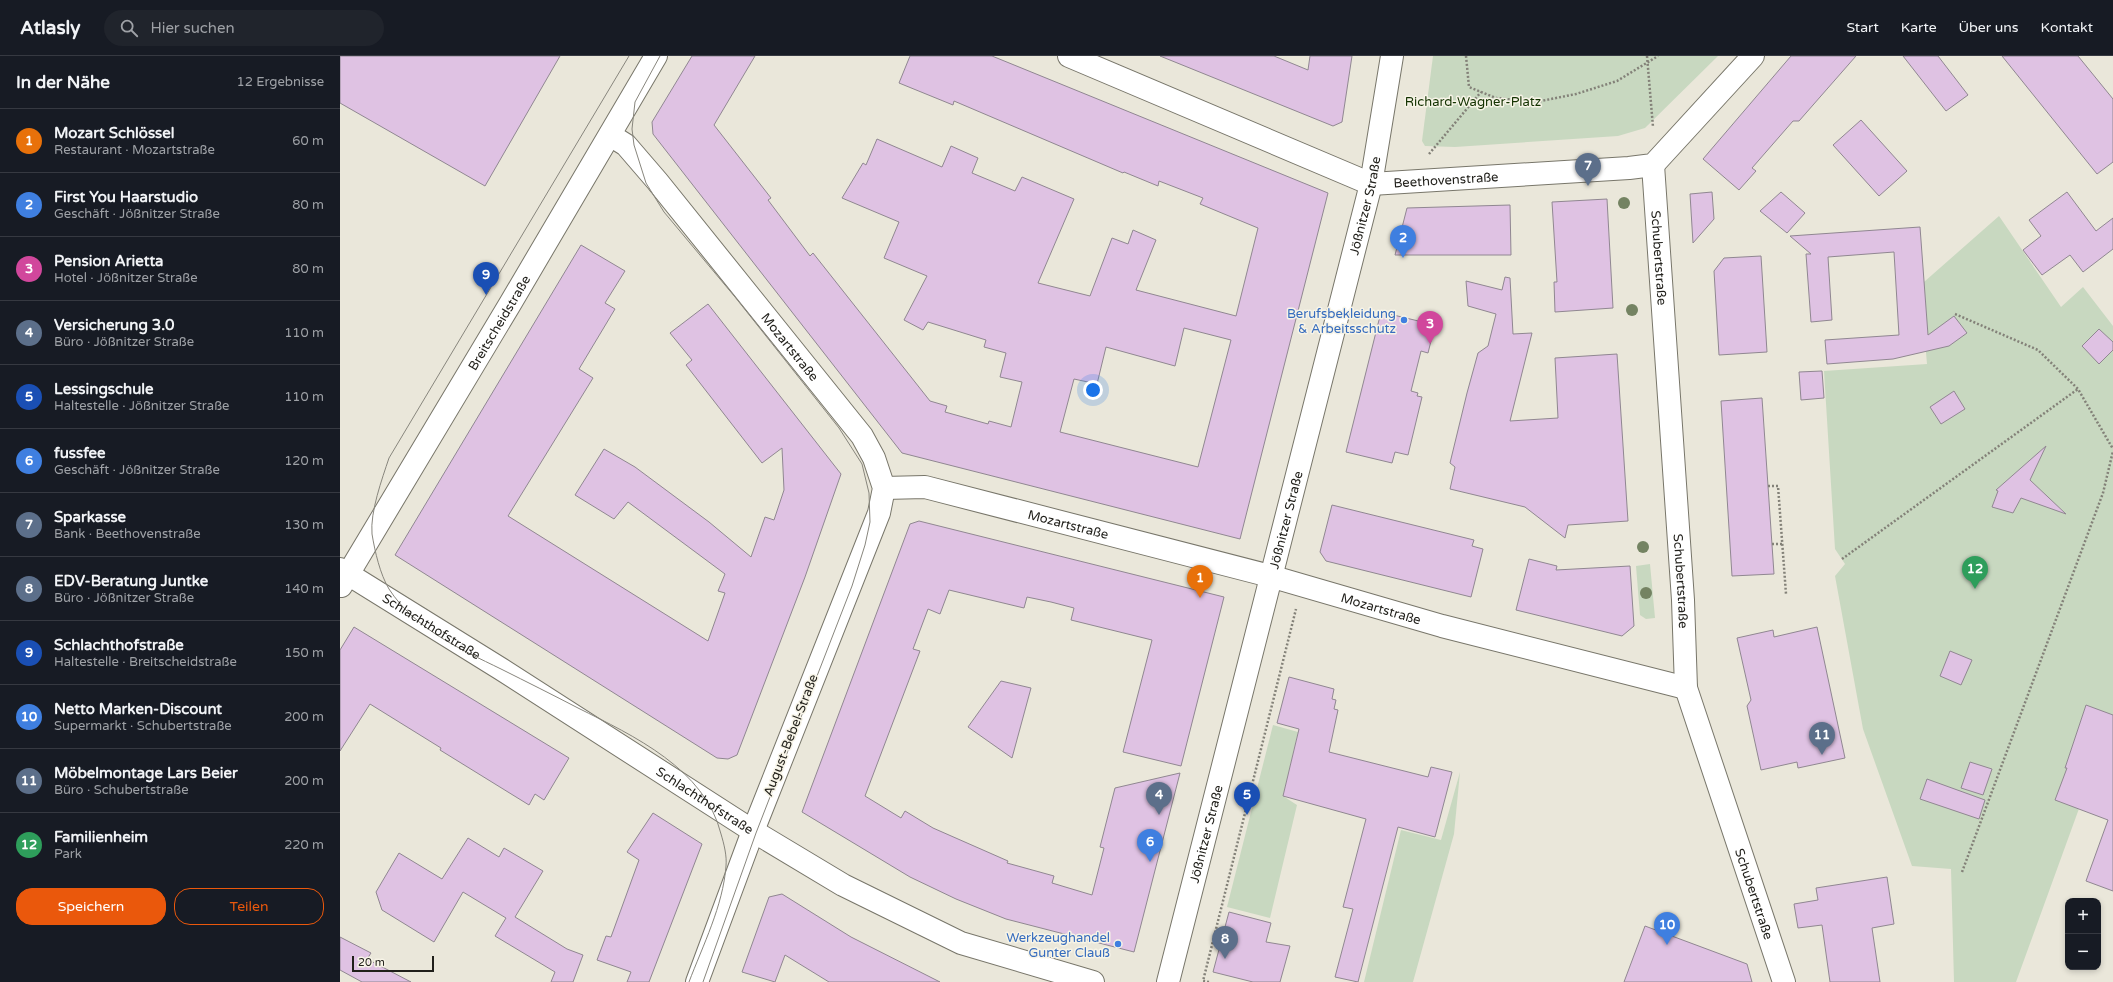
<!DOCTYPE html>
<html lang="de">
<meta charset="utf-8">
<style>
body{margin:0;font-family:"Varela Round",sans-serif;background:#20242c;color:#f1f3f6}
.controls{position:absolute;right:12px;bottom:12px;display:grid;overflow:hidden;border-radius:8px;box-shadow:0 2px 6px #0003}
.controls button{width:36px;height:36px;display:grid;place-items:center;padding:0;border:0;border-bottom:1px solid #363941;background:#171b24;color:#f1f3f6;font:20px sans-serif}
.scale{position:absolute;left:12px;bottom:10px;width:82px;box-sizing:border-box;padding-left:4px;border:2px solid #201f1a;border-top:0;font-size:11px;line-height:14px;white-space:nowrap;color:#201f1a;-webkit-text-stroke:3px #f7f4e7;paint-order:stroke}
.you{position:absolute;left:753px;top:334px;width:14px;height:14px;margin:-10px;border:3px solid #fff;border-radius:50%;background:#1a73e8;box-shadow:0 0 0 6px #1a73e833}
.badge{display:grid;place-items:center;width:26px;height:26px;border-radius:50%;background:#ea580c;color:#fff;font-size:13px;font-weight:700}
.pin{position:absolute;translate:-50% -33px;filter:drop-shadow(0 1px 2px #0008)}
.pin::after{content:'';position:absolute;top:21px;width:14px;height:12px;background:inherit;clip-path:polygon(0 0,100% 0,50% 100%)}
.list{margin:0;padding:0;list-style:none}
h2{display:flex;justify-content:space-between;align-items:center;height:52px;margin:0;padding:0 16px;font-size:17px}
h2 small{font-size:13px;font-weight:400;color:#9ea1a6}
.list li{display:grid;grid-template-columns:26px 1fr auto;gap:12px;align-items:center;box-sizing:border-box;height:64px;padding:0 16px;border-top:1px solid #363941}
.list b{display:block;font-size:15px;white-space:nowrap}
.list p{margin:0;font-size:13px;white-space:nowrap;color:#9ea1a6}
.list em{font-size:13px;font-style:normal;color:#9ea1a6}
.actions{display:flex;gap:8px;padding:12px 16px}
.actions a{flex:1;padding:9px 0;border:1px solid #ea580c;border-radius:16px;text-align:center;font-size:14px;color:#ea580c}
.actions .main{background:#ea580c;color:#fff}
.icon{flex:none;width:22px;height:22px;fill:none;stroke:currentColor;stroke-width:2;stroke-linecap:round;stroke-linejoin:round}
.map{position:relative;flex:none;width:1773px;height:926px;overflow:hidden}
header{display:flex;align-items:center;gap:24px;box-sizing:border-box;height:56px;padding:0 20px;background:#171b24;border-bottom:1px solid #363941}
header strong{font-size:19px}
nav{display:flex;gap:22px;margin-inline-start:auto;font-size:14px}
.search{width:280px;height:36px;background:#20242c;display:flex;align-items:center;gap:10px;box-sizing:border-box;padding:0 14px;border-radius:22px;color:#9ea1a6;font-size:15px}
main{display:flex}
aside{flex:1;background:#171b24}
.map>svg:first-child{display:block}
.green{fill:#c8d8c0}
.building{fill:#dfc2e3;stroke:#908791;fill-rule:evenodd}
.lines{fill:none;stroke-linecap:round;stroke-linejoin:round}
.street-casing{stroke:#78766a;stroke-width:24}
.secondary-casing{stroke:#78766a;stroke-width:24}
.path{stroke:#838178;stroke-width:2.5;stroke-dasharray:2 2;stroke-linecap:butt}
.street{stroke:#fff;stroke-width:22}
.secondary{stroke:#fff;stroke-width:22}
.tram{stroke:#88867d;stroke-width:1}
.tree{fill:#748362}
.shop-dot{fill:#3f7fe0;stroke:#f7f4e7;stroke-width:1.5}
.labels{text-anchor:middle;stroke-width:3;stroke-linejoin:round;paint-order:stroke}
.park-label{font-size:13px;fill:#133200;stroke:#f7f4e7}
.street-label{font-size:13px;fill:#201f1a;stroke:#f7f4e7}
.shop-label{font-size:13px;fill:#366cbe;stroke:#f7f4e7;text-anchor:end}
</style>
<header>
<strong>Atlasly</strong>
<div class="search"><svg class="icon" aria-label="search" viewBox="0 0 24 24"><circle cx="10" cy="10" r="6"/><path d="M15 15l6 6"/></svg>Hier suchen</div>
<nav><a>Start</a><a>Karte</a><a>Über uns</a><a>Kontakt</a></nav>
</header>
<main>
<aside>
<h2>In der Nähe<small>12 Ergebnisse</small></h2>
<ul class="list">
<li><span class="badge" style="background:#e8710a">1</span><div><b>Mozart Schlössel</b><p>Restaurant · Mozartstraße</p></div><em>60 m</em></li>
<li><span class="badge" style="background:#3f7fe0">2</span><div><b>First You Haarstudio</b><p>Geschäft · Jößnitzer Straße</p></div><em>80 m</em></li>
<li><span class="badge" style="background:#d1479c">3</span><div><b>Pension Arietta</b><p>Hotel · Jößnitzer Straße</p></div><em>80 m</em></li>
<li><span class="badge" style="background:#5c6f8a">4</span><div><b>Versicherung 3.0</b><p>Büro · Jößnitzer Straße</p></div><em>110 m</em></li>
<li><span class="badge" style="background:#1a4fb4">5</span><div><b>Lessingschule</b><p>Haltestelle · Jößnitzer Straße</p></div><em>110 m</em></li>
<li><span class="badge" style="background:#3f7fe0">6</span><div><b>fussfee</b><p>Geschäft · Jößnitzer Straße</p></div><em>120 m</em></li>
<li><span class="badge" style="background:#5c6f8a">7</span><div><b>Sparkasse</b><p>Bank · Beethovenstraße</p></div><em>130 m</em></li>
<li><span class="badge" style="background:#5c6f8a">8</span><div><b>EDV-Beratung Juntke</b><p>Büro · Jößnitzer Straße</p></div><em>140 m</em></li>
<li><span class="badge" style="background:#1a4fb4">9</span><div><b>Schlachthofstraße</b><p>Haltestelle · Breitscheidstraße</p></div><em>150 m</em></li>
<li><span class="badge" style="background:#3f7fe0">10</span><div><b>Netto Marken-Discount</b><p>Supermarkt · Schubertstraße</p></div><em>200 m</em></li>
<li><span class="badge" style="background:#5c6f8a">11</span><div><b>Möbelmontage Lars Beier</b><p>Büro · Schubertstraße</p></div><em>200 m</em></li>
<li><span class="badge" style="background:#2e9e5b">12</span><div><b>Familienheim</b><p>Park</p></div><em>220 m</em></li>
</ul>
<div class="actions"><a class="main">Speichern</a><a>Teilen</a></div>
</aside>
<div class="map">
<svg width="1773" height="926" viewBox="0 0 1773 926">
<rect width="100%" height="100%" fill="#eae7da"/>
<g class="green">
<path d="M1093,0h285l-73,72 -27,8 -163,11 -30,-1 -3,-5z"/>
<path d="M1659,160l62,91 22,-20 30,39v389l-97,267h-62l-3,-113 -39,-3 -49,-137 -28,-153 10,-12 -10,-15 -11,-178 103,-7 -5,-58 2,-24z"/>
<path d="M1310,508l5,54 -9,1 -6,-4 -4,-49z"/>
<path d="M933,669l25,7 -15,64 14,9 -27,113 -43,-11z"/>
<path d="M1120,716l-6,62 -41,148h-49l37,-152 40,10z"/>
</g>
<g class="building">
<path d="M0,0h220l-75,130 -145,-83z"/>
<path d="M352,0h63l-41,69 57,73 -3,2 42,56 3,-3 117,148 17,5 -2,6 43,12 1,-3 22,6 11,-45 -22,-5 6,-24 -22,-6 2,-7 -58,-18 -5,8 -19,-10 23,-44 -43,-18 15,-36 -57,-24 21,-35 3,2 11,-26 65,28 9,-21 27,12 -6,15 43,18 7,-14 52,22 -36,84 52,13 22,-58 16,6 5,-14 23,10 -20,50 100,26 22,-88 -58,-24 3,-6 -44,-17 -1,5 -34,-14 -1,1 -169,-72 -1,4 -54,-22 11,-27h82l336,137 -88,346 -338,-86 -249,-319 -1,-12zM844,272l47,12 -33,127 -138,-35 14,-53 23,5 9,-37 69,19z"/>
<path d="M820,0h114l34,14 2,-14h42l-10,66 -9,4z"/>
<path d="M1451,0h65l-57,65h-6l-41,47 4,3 -17,19 -36,-31z"/>
<path d="M1563,0h35l30,39 -22,16z"/>
<path d="M1662,0h76l35,43v63l-16,12z"/>
<path d="M1521,64l46,51 -28,25 -46,-51z"/>
<path d="M1372,136l2,27 -21,24 -3,-49z"/>
<path d="M1441,136l24,21 -18,20 -27,-22z"/>
<path d="M1727,136l29,39 17,-13v31l-30,23 -13,-17 -28,20 -19,-25 18,-14 -12,-16z"/>
<path d="M1267,143l6,109 -58,4 -1,-30h3l-5,-80z"/>
<path d="M1170,149l1,50h-116l12,-47z"/>
<path d="M1580,171l8,108 26,-19 13,17 -18,13 -56,13 -66,5 -2,-24 74,-5 -5,-83 -66,5 4,63 -21,2 -5,-68h5l-21,-18z"/>
<path d="M241,189l44,26 -20,32 10,6 -36,60 14,9 -85,138 200,125 17,-48 -7,-2 7,-17 -97,-72 -14,17 -39,-24 29,-46 31,18 74,55 42,35 14,-40 9,3 10,-30 -2,-42 -20,15 -76,-98 6,-5 -22,-27 38,-29 133,170 -36,103 -68,178 -9,4 -11,-1 -322,-203z"/>
<path d="M1421,200l6,96 -48,3 -5,-84 10,-13z"/>
<path d="M1165,221l5,1 3,56 19,-1 -22,88 48,-3 -3,-60 62,-4 11,167 -60,4 -3,13 -40,-31 -75,-18 5,-22 -5,-4 17,-70 11,-40 10,-7 8,-32 -28,-8 -2,-25 36,9z"/>
<path d="M1041,256l54,13 -7,28 -7,-2 -10,40 7,2 -1,3 5,1 -14,58 -13,-3 -3,11 -46,-11z"/>
<path d="M1759,273l14,13v8l-14,14 -17,-18z"/>
<path d="M1482,315l2,27 -23,2 -2,-28z"/>
<path d="M1614,335l11,18 -24,15 -11,-17z"/>
<path d="M1422,342l12,176 -42,2 -11,-175z"/>
<path d="M1706,390l-16,34 36,34 -45,-16 -8,15 -21,-6 6,-16 -2,-1z"/>
<path d="M992,449l142,35 -2,6 11,3 -12,48 -145,-36 -6,-9z"/>
<path d="M579,465l305,76 -43,169 -58,-14 29,-112 -81,-20 3,-12 -23,-6 -24,-5 -3,11 -75,-18 -9,24 -12,-5 -15,40 7,2 -55,145 36,22 4,-7 28,17 75,33 -1,2 47,13 -2,7 40,12 12,-47 -4,-1 15,-59 65,-15 -46,179 -128,-33 -50,-20 -46,-22 -108,-65 108,-288z"/>
<path d="M1189,503l28,7 -1,4 74,-4 4,60 -12,10 -106,-26z"/>
<path d="M14,571l215,131 -25,42 -9,-6 -6,11 -89,-55 1,-2 -71,-44 -30,47v-101z"/>
<path d="M1477,571l28,131 -47,10 -1,-6 -36,8 -14,-64 4,-6 -14,-62 36,-8 1,7z"/>
<path d="M1610,595l22,9 -11,25 -21,-9z"/>
<path d="M949,621l45,12 -2,10 4,1 -2,9 4,1 -9,42 99,25 3,-10 21,5 -17,65 -37,-10 -40,155 -23,-5 18,-68 -10,-2 23,-88 -83,-23 16,-67 -22,-6z"/>
<path d="M661,625l30,7 -19,70 -44,-31z"/>
<path d="M1746,649l27,10v176l-27,-10 22,-61 -53,-20 12,-32h-2z"/>
<path d="M1630,706l22,7 -9,26 -22,-7z"/>
<path d="M1587,723l58,21 -6,19 -59,-20z"/>
<path d="M313,757l49,31 -53,138h-22l4,-10 -34,-12 9,-24 5,1 28,-77 -12,-8z"/>
<path d="M128,782l31,19 5,-9 39,23 -28,46 52,32 16,6 -10,27h-22l4,-10 -60,-36 11,-18 -43,-26 -29,50 -52,-32 -6,-18 23,-39 43,26z"/>
<path d="M1547,821l7,47 -22,4 8,54h-50l-8,-57 -24,3 -4,-24 24,-4 -2,-12z"/>
<path d="M442,838l69,43 89,45h-111l-44,-27 -10,27 -33,-10 27,-75z"/>
<path d="M889,856l42,11 -5,19 24,4 -10,36h-27l-40,-10z"/>
<path d="M1305,870l102,38 5,18h-128z"/>
<path d="M0,881l31,16 -4,6 44,23h-49l-22,-12z"/>
</g>
<g class="lines">
<defs>
<g id="street">
<path id="s1" d="M729,0l302,128 258,-16 24,-3 100,-109"/>
<path id="s2" d="M270,79l16,10 31,36 205,255 12,22 10,30 -5,25 -126,318 -56,151"/>
<path id="s3" d="M1313,109l30,435 3,88 98,294"/>
<path id="s4" d="M544,432l41,-1 345,89 172,50 244,62"/>
<path id="s5" d="M0,513l161,100 252,162 90,54 118,58 132,39"/>
<path id="s6" d="M1,530l169,-282 146,-248"/>
</g>
<g id="secondary">
<path id="s7" d="M828,926l203,-798 21,-128"/>
</g>
</defs>
<use href="#street" class="street-casing"/>
<use href="#secondary" class="secondary-casing"/>
<g class="path">
<path d="M1126,0l3,31 27,11 40,4 40,-8 41,-13 41,-25"/>
<path d="M1307,0l6,71"/>
<path d="M1089,98l52,-62"/>
<path d="M1615,258l83,36 40,39 35,60"/>
<path d="M1428,430h10l8,108"/>
<path d="M1432,488h10"/>
<path d="M1502,503l236,-170"/>
<path d="M1622,816l141,-379 10,-42"/>
<path d="M869,926l-6,-1 93,-372"/>
</g>
<use href="#street" class="street"/>
<use href="#secondary" class="secondary"/>
<g class="tram">
<path d="M289,0l-240,402c-7,21 -19,54 -17,76 3,18 8,40 17,55 26,40 71,60 112,80 26,13 52,26 77,39 56,28 127,61 143,126 3,10 6,22 5,32 -3,40 -23,79 -37,116"/>
<path d="M320,0l-25,46 -3,27 2,16 12,38 18,29 71,85 104,131 23,36 7,29 1,29 -5,23 -13,41 -96,247 -53,149"/>
</g>
</g>
<g class="tree">
<circle cx="1284" cy="147" r="6"/>
<circle cx="1292" cy="254" r="6"/>
<circle cx="1303" cy="491" r="6"/>
<circle cx="1306" cy="537" r="6"/>
</g>
<g class="shop-dot">
<circle cx="1064" cy="264" r="4"/>
<circle cx="778" cy="888" r="4"/>
</g>
<g class="labels">
<g class="park-label">
<text x="1133" y="50">Richard-Wagner-Platz</text>
</g>
<g class="street-label">
<text dy="5" stroke="none"><textPath href="#s1" startOffset="403">Beethovenstraße</textPath></text>
<text dy="5" stroke="none"><textPath href="#s7" startOffset="801">Jößnitzer Straße</textPath></text>
<text dy="5" stroke="none"><textPath href="#s3" startOffset="93">Schubertstraße</textPath></text>
<text dy="5" stroke="none"><textPath href="#s6" startOffset="307">Breitscheidstraße</textPath></text>
<text dy="5" stroke="none"><textPath href="#s2" startOffset="279">Mozartstraße</textPath></text>
<text dy="5" stroke="none"><textPath href="#s7" startOffset="477">Jößnitzer Straße</textPath></text>
<text dy="5" stroke="none"><textPath href="#s4" startOffset="189">Mozartstraße</textPath></text>
<text dy="5" stroke="none"><textPath href="#s3" startOffset="417">Schubertstraße</textPath></text>
<text dy="5" stroke="none"><textPath href="#s4" startOffset="513">Mozartstraße</textPath></text>
<text dy="5" stroke="none"><textPath href="#s5" startOffset="108">Schlachthofstraße</textPath></text>
<text transform="translate(450 679) rotate(-69)" y="5">August-Bebel-Straße</text>
<text dy="5" stroke="none"><textPath href="#s5" startOffset="432">Schlachthofstraße</textPath></text>
<text dy="5" stroke="none"><textPath href="#s7" startOffset="153">Jößnitzer Straße</textPath></text>
<text dy="5" stroke="none"><textPath href="#s3" startOffset="741">Schubertstraße</textPath></text>
</g>
<g class="shop-label">
<text x="1056" y="262">Berufsbekleidung<tspan x="1056" dy="15">&amp; Arbeitsschutz</tspan></text>
<text x="770" y="886">Werkzeughandel<tspan x="770" dy="15">Gunter Clauß</tspan></text>
</g>
</g>
</svg>
<div class="controls">
<button>+</button>
<button>−</button>
</div>
<div class="scale">20 m</div>
<div class="you"></div>
<div class="pin badge" style="left:860px;top:542px;background:#e8710a">1</div>
<div class="pin badge" style="left:1063px;top:202px;background:#3f7fe0">2</div>
<div class="pin badge" style="left:1090px;top:288px;background:#d1479c">3</div>
<div class="pin badge" style="left:819px;top:759px;background:#5c6f8a">4</div>
<div class="pin badge" style="left:907px;top:759px;background:#1a4fb4">5</div>
<div class="pin badge" style="left:810px;top:806px;background:#3f7fe0">6</div>
<div class="pin badge" style="left:1248px;top:130px;background:#5c6f8a">7</div>
<div class="pin badge" style="left:885px;top:903px;background:#5c6f8a">8</div>
<div class="pin badge" style="left:146px;top:239px;background:#1a4fb4">9</div>
<div class="pin badge" style="left:1327px;top:889px;background:#3f7fe0">10</div>
<div class="pin badge" style="left:1482px;top:699px;background:#5c6f8a">11</div>
<div class="pin badge" style="left:1635px;top:533px;background:#2e9e5b">12</div>
</div>
</main>
